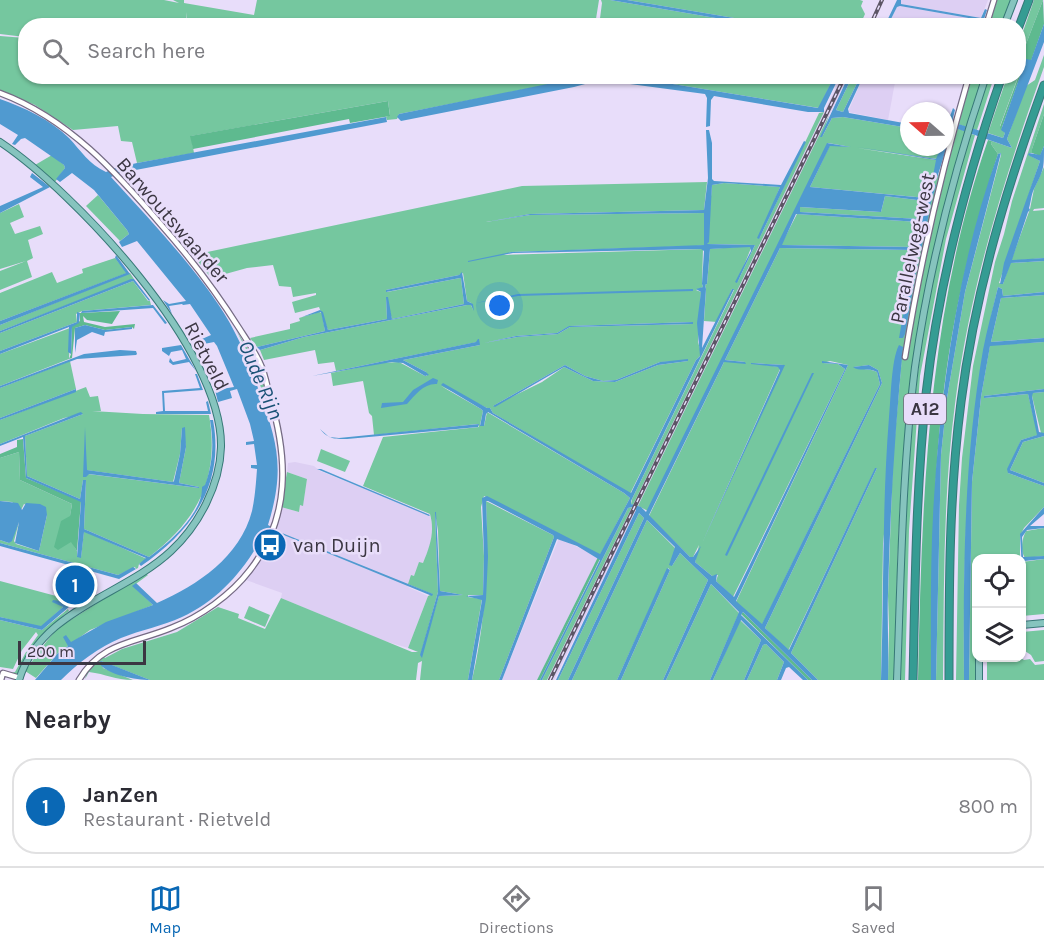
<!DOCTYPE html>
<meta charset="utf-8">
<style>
body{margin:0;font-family:Karla,sans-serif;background:#f2f2f3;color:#2b2b33}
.controls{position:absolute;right:18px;bottom:18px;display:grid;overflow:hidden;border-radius:12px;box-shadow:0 2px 4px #0004}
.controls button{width:54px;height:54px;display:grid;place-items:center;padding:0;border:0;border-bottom:2px solid #e1e1e2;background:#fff;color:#2b2b33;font:30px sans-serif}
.compass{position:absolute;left:900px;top:102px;width:54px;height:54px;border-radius:50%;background:#fff;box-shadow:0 2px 4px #0004;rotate:290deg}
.scale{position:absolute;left:18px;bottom:15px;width:128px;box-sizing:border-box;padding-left:6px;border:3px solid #3b3642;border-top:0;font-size:16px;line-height:21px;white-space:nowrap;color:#3b3642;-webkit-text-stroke:4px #e8ddfa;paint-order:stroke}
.you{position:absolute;left:500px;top:306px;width:21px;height:21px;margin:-15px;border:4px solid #fff;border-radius:50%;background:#1a73e8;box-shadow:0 0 0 9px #1a73e833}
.badge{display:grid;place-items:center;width:39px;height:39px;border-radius:50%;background:#0a68b5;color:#fff;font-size:20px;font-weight:700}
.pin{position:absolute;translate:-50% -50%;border:3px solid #fff;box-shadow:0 2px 6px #0006}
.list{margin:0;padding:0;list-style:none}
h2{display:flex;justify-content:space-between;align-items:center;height:78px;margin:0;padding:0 24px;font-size:26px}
h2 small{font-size:20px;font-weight:400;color:#7c7c81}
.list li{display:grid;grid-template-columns:39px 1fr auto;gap:18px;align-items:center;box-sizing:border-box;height:96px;margin:0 12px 12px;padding:0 12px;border:2px solid #e1e1e2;border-radius:24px}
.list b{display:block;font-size:22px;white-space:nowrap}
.list p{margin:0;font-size:20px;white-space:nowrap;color:#7c7c81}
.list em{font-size:20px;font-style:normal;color:#7c7c81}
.icon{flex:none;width:33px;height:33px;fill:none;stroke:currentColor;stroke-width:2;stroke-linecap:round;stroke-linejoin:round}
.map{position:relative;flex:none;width:1044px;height:680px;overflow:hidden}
.search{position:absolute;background:#fff;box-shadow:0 2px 4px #0004;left:18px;right:18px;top:18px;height:66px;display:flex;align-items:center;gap:15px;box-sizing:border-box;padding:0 21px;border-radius:24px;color:#7c7c81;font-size:22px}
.sheet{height:186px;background:#fff}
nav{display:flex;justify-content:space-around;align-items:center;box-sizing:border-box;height:84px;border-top:2px solid #e1e1e2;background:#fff;font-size:16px;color:#7c7c81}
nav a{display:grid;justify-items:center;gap:3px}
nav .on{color:#0a68b5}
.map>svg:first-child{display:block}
.built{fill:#ddcff3}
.green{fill:#75c79f;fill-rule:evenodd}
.forest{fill:#5eba8f}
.water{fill:#509ad0}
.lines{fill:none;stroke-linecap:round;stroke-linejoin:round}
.minor-casing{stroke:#756b84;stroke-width:7}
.major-casing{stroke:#377877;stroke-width:8}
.highway-casing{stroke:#377877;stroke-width:9}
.minor{stroke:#fff;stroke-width:4.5}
.major{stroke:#86c4be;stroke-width:6}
.highway{stroke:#359c93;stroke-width:7}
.rail-casing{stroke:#5c5565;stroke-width:4}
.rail{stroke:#e8ddfa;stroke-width:1.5;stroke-dasharray:4.5;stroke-linecap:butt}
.labels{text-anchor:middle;stroke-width:5;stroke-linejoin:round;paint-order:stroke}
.shield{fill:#e8ddfa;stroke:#6f6879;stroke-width:1.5}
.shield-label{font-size:18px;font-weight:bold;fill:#3b3642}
.street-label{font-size:20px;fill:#3b3642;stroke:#e8ddfa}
.poi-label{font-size:20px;fill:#3b3642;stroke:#e8ddfa;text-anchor:start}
.water-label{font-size:21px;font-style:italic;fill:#1a5276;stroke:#e8ddfa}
</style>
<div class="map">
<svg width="1044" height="680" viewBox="0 0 1044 680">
<rect width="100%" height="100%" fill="#e8ddfa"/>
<g class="built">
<path d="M901,0h87l-7,18 -80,-14z"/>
<path d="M900,6l81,14 -2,5 -91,1 9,-19z"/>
<path d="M841,77h7l-210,429 -5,-1z"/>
<path d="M863,77h33l-8,43 -40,-8z"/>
<path d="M295,462l19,4 6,5 110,44 3,16 -2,12 -8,21 -15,23 20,9 -20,52 -27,-8 -100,-42 1,-5 -36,-13 23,-35 12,-38 18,5 1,-7h3l4,-26 -20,-7 1,-9z"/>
<path d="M632,507l4,3 -49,103 -33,67h-7z"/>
<path d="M559,538l39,19 -61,123h-35z"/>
</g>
<g class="green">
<path d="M0,0h164l15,3 -6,-3h11v3l70,12 3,-15h342l-4,25 -408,1v-14l-1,13 -160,1 -1,11 -25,-3z"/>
<path d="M601,0h9l147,25 -158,1 3,-23z"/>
<path d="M627,0h233l3,1 -2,5 4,8 -5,11h-84z"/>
<path d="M997,0h14l-10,25 -13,1z"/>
<path d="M1034,0h9l-17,44v12l-7,19v-32z"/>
<path d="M0,36l25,2 1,38h504l27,2 5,-1h-9h34l-188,37 -2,5 -10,1 -1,-3 4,-2 -2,-14 -197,35 3,17 -57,10 -5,-21 -11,-1 -3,-15 -45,4 -38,-25 -35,-15z"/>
<path d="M1044,55v12c-40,112 -74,219 -89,337 -12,91 -11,184 -12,276h-7l5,-225 6,-57 18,-106 36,-137v-2l-3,1 -7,-10 1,-3 20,7 -5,-9 19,-53 9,-6z"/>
<path d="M630,77h204l-15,31z"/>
<path d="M852,77h8l-17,35 -7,-2z"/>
<path d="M972,77h11l-17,50 -8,-3z"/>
<path d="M989,77h5l-17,53 -5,-1z"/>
<path d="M1007,77h11l-18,49 5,7 -2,5 -15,-5z"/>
<path d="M1044,104v10l-12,35v4h-3v2l11,6 -41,122 4,1 7,-21 34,-2v31l-41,4 -1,-7 -4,-2c-32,129 -35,261 -34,393h-8l3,-175 3,-47 11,-92 22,-104 9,-28 8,-33z"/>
<path d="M824,112l-191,393 -2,-1 1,-5 102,-209 -2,-1 -15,33 -13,-1 2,-32 -1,-4 2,-1 3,-35 40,-3 1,2 -14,35 18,-38 -48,-1 5,-59 12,-2 56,4 -21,52 60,-126z"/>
<path d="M829,115l-7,22 10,-19 11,-1 66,11v19h32l-4,12 -80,-11 79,12 1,18c4,-8 7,-20 9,-29 2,-10 -2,-12 6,-22l13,4c-27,96 -47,191 -58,290 -10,86 -10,173 -13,259h-6l1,-52 -1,-32 5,-139 10,-111 -20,198 -2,136h-63l-27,-27 86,-185 -2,1 -87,182 -23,-23 117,-245 -4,-13 -9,-5 -15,2c8,3 15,1 23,5l3,12 -118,241 -26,-23 112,-237 -18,-4 -7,2 15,1 7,5 -112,228 -17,-16 2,-6 -6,1 -17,-14 4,-17 -6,12h-3l-41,-41 75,-154h21l-20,-2 55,-112 133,2 2,3v-6l-134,-2 16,-31 122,8 3,2v-12l-3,7 -119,-7v-5l81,5 4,-16 40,5v3l6,-21 -4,15 -117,-11 20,-42 21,2 -23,-4 -180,368 -10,-5zM751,363l33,2 -81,176 77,-172 -1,-2z"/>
<path d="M971,134l4,1 -29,104 -26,137 -11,154 -4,150h-5c6,-183 9,-371 71,-546z"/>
<path d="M52,155l12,10 1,3 -10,14 -20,-17z"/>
<path d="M1044,167v41l-10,1 -1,2 11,-1v48l-33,3 19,-52 4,-20z"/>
<path d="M707,182l-3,28 -174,4 -44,8 44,-7 174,-2 2,29 -2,3 -8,1 -185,6 -8,3 200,-6 -1,35 1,3 -7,3 5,2 -3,50 3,10 -1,4 -4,4 -66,134 -137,-81 -3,-5h-3l-46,-22 40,23 2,2 -3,14 4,1 3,-14 137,81 6,5 -30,57 -116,-59 -3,11 3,49 -1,39h-15v2l14,2 -14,81h-48l2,-19 -4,2 -2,17h-266l-49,-19 2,7 30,12c-18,0 -27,-6 -44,-8l-4,7 2,-7 16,-16 2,2 17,-9 55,-17 41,-25 21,7 -1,4 27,11 16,-31 131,54h6l-10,-4 20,-52 4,-2 -24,-10 3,-9 3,1 5,-14 4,1c7,-17 12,-31 7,-49l-67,-28 20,-49 96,-10 -1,-3 -104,11 -2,-19 -3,-3 -6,-32 -30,5 -2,-13 50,-10 18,-1 26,14h2l-1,-4 -23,-12 77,-15 -3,-3 -141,29 -2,-9 -16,2 -3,-14 -51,10 -4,-10 44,-13 163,-32h4l2,5 -2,-7 -4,-2 -4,-28 -4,2 -73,15 1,2 73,-14h1l3,26 -72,15 -6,-22 1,22 -59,11 -9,-23 -24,6 -3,-11 24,-7v-2l-23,4 -2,-10 -12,-1 -6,-21 -26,3 -36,10 -18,-23 329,-69zM693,322v2l-123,3 -12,7 -41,3 -33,6 32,-7 41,-3 13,-7zM688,361l-30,4 -43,17 -22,-1 -29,-14 -22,15 -49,24 72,-41 20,11 18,5 13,-1 44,-18zM435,512l3,19 2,60 23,4 -24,1 -19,61 18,-65z"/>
<path d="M98,195l29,35 2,4 -9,7 -34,-35z"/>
<path d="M19,204l5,13 -14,6 5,11 25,-8 3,8 -15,6 5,18 -6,3 5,16 -32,13v-19l26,-10 -26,8v-56z"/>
<path d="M115,258l12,15 -127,48v-28l52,-21 5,11 26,-10 -1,-4z"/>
<path d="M130,273l4,6 -134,52v-6z"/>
<path d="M133,281l15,20h2l1,4 -69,6 -6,3 1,8 -77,29v-18z"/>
<path d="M1044,295v43l-53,4 10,-44z"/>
<path d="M319,312l3,1 3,18 -68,16 -7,-9 40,-9v-5l10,-3 -1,-3z"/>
<path d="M70,328l-1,31 -69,27v-32z"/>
<path d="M236,330l22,35 19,65 -29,-77z"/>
<path d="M1044,342v47l-60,7v2l44,-4 10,41 -17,5 -13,33 36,13v21l-20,21 -4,8v22h-44v62h-2v4h2l1,56h-8l3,-198 9,-85 9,-52z"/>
<path d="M70,361l6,28 -76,29v-30z"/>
<path d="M86,387l4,10 8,-1 3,15h-9l51,3 66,1c11,62 -11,105 -60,142l-65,-28 2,-49h-3l-3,19 -53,-23 -2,-40 58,-22 -19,4 -64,26v-24zM86,428v42l87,12 7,-28 2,-26 4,19 -7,36 20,4v1l-111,-14 -2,1z"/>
<path d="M1044,392v41h-3l-9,-37v-3z"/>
<path d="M1044,436v47l-34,-13 13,-28z"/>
<path d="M321,449l29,12 -5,11 -28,-11z"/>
<path d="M19,452l1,28 52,24c-3,16 -4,33 5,47v5l4,1 3,-26 63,28 -8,5 -1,4 -2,1 -1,-2 -17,8 -118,-32v-3l9,3 10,-21 -5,19 2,3 23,7 8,-36 -23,-11 -3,6 -9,-8 -12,-1v-43z"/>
<path d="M287,472l20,7 -4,27 -3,-1 -1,7 -18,-5z"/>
<path d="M486,501l67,34 1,2 -55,143h-27c14,-59 16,-118 14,-179z"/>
<path d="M632,507l-85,173h-5l86,-172z"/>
<path d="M639,513l5,5 -76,162h-10z"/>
<path d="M647,520l28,28 -3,18 8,-13 28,27 -45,100h-42l49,-110 -2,-2 -51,112h-45z"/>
<path d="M1044,528v28l-19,2c-5,-7 -3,-20 1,-27z"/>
<path d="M1044,559v55l-22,2v-54z"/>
<path d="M145,573l3,2 -15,11 20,19 -63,25 -32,23 -22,25 -11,-7 21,-29 12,-14z"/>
<path d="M0,581l56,15 16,10h-10l1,1 -22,20 -41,-10z"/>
<path d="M711,584l28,29 -29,67h-44z"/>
<path d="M249,606l21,9 -5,12 -21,-9z"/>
<path d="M68,609l1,2c-23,18 -40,37 -52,64l-7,-2 5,-1 11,-20 12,-17 -2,-3 -14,18 -9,19 -13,-2v-47l42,10z"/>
<path d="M740,620l21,20 -17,40h-31z"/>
<path d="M1044,630v31l-9,1 -4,-7 -9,-6v-17z"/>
<path d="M766,644l18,18 -7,18h-30l16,-35z"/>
<path d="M987,658h34l3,2 6,-1 5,6 9,-1v16h-57z"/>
</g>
<g class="forest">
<path d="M1043,0l1,24 -13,37 -5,-1 -25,70 -1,-3 26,-71v-12z"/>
<path d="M388,101l2,15 -40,7 -1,-4 -156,30 -3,-13z"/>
<path d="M1044,114v32l-4,10 -8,-3v-4z"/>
<path d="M988,140l4,1 -1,3 7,10c-25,76 -44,155 -54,235 -12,96 -12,194 -13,291h-13c4,-182 9,-366 70,-540z"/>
<path d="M120,311l-8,13 -25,-4 -4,-4 1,6 21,5 30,-3 -1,5 -2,-2 -27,3 -20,-5 -10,3 -3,30 -3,1 2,-5 1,-28 8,-5v-8z"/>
<path d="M23,439l3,39 55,23 -4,50 -6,-9 -13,8 -4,-3 7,-26 9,-5 2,-12 -52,-24 -1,-28 -19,6v-4l17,-7v-7z"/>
<path d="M598,557l2,2 -60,121h-3z"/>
<path d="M743,612l3,3 66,65h-4l-67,-66z"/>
</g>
<g class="water">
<path d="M610,0h17l149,25h-19z"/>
<path d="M897,0h4v4l80,14 4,-9 2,1 -5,15 -3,1 1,-6 -80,-14 -3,1 -9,18h-3z"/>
<path d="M1044,24v18l-37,97 5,9 -60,-21 -7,12v-17l4,-3 4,-11 2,2 -3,12 51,16 2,-5 -4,-3 25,-71 5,1z"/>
<path d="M587,76l43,1 188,31 16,-31h5l-15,31v4h-16l-94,-16 -3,4 -1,26 -4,1 1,-29 -2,-4 -105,-14 -26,7 -173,34 -4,-4 2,-3z"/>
<path d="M848,77h4l-16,33 7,2 17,-35h3l-15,32 1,4 60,11v4l-66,-11 -11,1 -10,19h-2z"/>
<path d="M0,99c23,8 51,21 69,39 12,13 20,26 37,34l9,-4 22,-5 249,-46 1,5 -267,51 -9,4c37,41 76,81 107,127 18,26 31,57 41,87 19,52 26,79 9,134l14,8 151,61 -1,2 -158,-65 -8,-1c-19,37 -46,70 -84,87 -20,9 -41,13 -61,21 -22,9 -43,25 -60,42h-26l23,-27 10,-7 -5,-9 3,-2 5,7 35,-20 47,-17 -21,-19 4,-3 21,20c41,-18 83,-46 95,-92 3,-14 4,-28 5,-42l-6,-1v-3h6l-3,-21 -8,1v-3l8,-1 -4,-17 -13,-35 -7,2 2,7 -14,4 -3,-12 19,-3 -17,-41 -3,-4 -20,4 -1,-3 18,-8 -21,-31 -7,1 -1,-1 -13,2 3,8 -9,-14 6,4 17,-3 -49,-60 -15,6 -3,-5 10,-8 -2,-4 -33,-40 -22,-17 -12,9 -4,-3 9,-11 -1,-3 -39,-27 -4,1 -6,6 -3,-1 6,-9 -18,-11z"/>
<path d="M706,130h3l3,13v36l2,2 67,4 23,-44 2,1 -47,97 -2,-1 23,-51 -56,-4 -12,2 -3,57 -2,2 48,1 -18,38 -2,-1 16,-31 -1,-4 -40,2 -3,35 -2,1 1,4 -4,59 30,-59h2l-103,212v3l10,3 5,5 181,-369 24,4 -21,-1 -20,41 116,11 5,-15 5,2 -6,21 -5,-2v-3l-40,-5 -4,16 -81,-5v5l119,7 4,-8 6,2 -2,10 -3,1 -5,-2 -123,-8 -14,31 132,2 5,-18 6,2 -4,19 -3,4 -5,-4 -133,-2 -55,112 20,2 1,2 -22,-2 -75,153 41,42h3l8,-11 -6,16 17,14 5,-2 -1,7 18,16 111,-228 -7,-5 -16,-1v-2l26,4 -112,236 26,23 118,-240 -3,-12c-9,-5 -18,0 -24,-5l16,-2 9,5 4,13 -117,245 24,22 86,-182h2l-86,185 27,27h-6l-69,-68 -2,3 67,65h-5l-14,-13 -3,1 -5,12h-4l7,-18 -18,-18 -3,1 -16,35h-3l17,-40 -20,-20 -28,60h-3l29,-68 -28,-28 -45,96h-3l45,-100 -28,-27 -8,13 -3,-1 6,-18 -28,-27 -75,160h-4l76,-162 -5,-5 -81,167h-2l80,-170 -4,-3 -4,1 -86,172h-2l60,-120 -23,-14 -20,-7 -55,141h-3l55,-143 -1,-2 -65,-34h-2l2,56 -2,42 -13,75 -1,6h-4l14,-80 -16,-4 17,-1 1,-39 -2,-58 5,-2 113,58 30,-56 -6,-5 -136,-81 -2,2 -2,12h-4l3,-15 -2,-2 -40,-24 2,-2 44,25h3l3,5 138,80 65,-133 4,-4 -3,-33 4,-31 -5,-3 7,-2 -1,-3 2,-33 -3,-2 -188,4 -45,9v-1l43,-9 193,-7v-32l-174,2 -44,7 44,-8 174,-4 4,-32z"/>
<path d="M945,142l2,4 -10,32 -4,-2 3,-16 -79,-13 79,12 5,-12h4z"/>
<path d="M1044,146c0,22 0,24 -10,43 -3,6 -3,13 -5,19l1,2 -2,2 -16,48 32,-2v3l-33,2 -8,21h-3l4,-21 36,-102 -12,-6 1,-2 11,2z"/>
<path d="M1001,153l-36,139 -18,106 -6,57 -5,225h-5c0,-61 -1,-122 3,-182 7,-113 25,-237 64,-344z"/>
<path d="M32,173l18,14 -50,26v-7l43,-19 -13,-10z"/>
<path d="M116,255l14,19 -130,51v-4l126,-48 -11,-15z"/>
<path d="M913,259l5,2 -13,73 -2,4h-4z"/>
<path d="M462,272l5,29 6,3 1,7 -3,-6h-4l-163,32 -44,13 -3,-3 68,-16 -4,-19 -19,5 18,-7 3,2 5,18 59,-11 -1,-22h2l4,22 72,-15 -3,-26h-1l-74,14v-2l73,-15z"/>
<path d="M131,279h3l16,21 -1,1 -16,-20 -133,52v-2z"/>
<path d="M998,287l4,2 1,7 41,-4v3l-43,3 -10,44 53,-4v4l-54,4 -9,51 -9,85 -3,198h-5c-1,-111 0,-221 19,-330 4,-21 10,-42 15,-63z"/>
<path d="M693,289v2l-175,5 -42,7 42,-9z"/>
<path d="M153,305l14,18 -2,1 -12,-16 -72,5 1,-2z"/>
<path d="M77,312l3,1 -1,10 -7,4 -1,27 -3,-2 1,-25 -69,27v-3l77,-29z"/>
<path d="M693,322v2l-123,3 -12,7 -41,3 -33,6 32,-7 41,-3 12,-7z"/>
<path d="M85,325l20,5 27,-3v2l-27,3 -1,4 -12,-4 -15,8 -2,13v-25z"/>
<path d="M478,339h1l1,6 -77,15 23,12 3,3 -4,1 -22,-13 -11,-1 -80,14 164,-34z"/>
<path d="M181,345l15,26 -7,-9 -16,3 -4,-3 1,-4 3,4 13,-3 -4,-9 -11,2 -2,4 -7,-5v-3z"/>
<path d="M899,345l4,2c-8,82 -13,164 -15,246 -1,29 1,58 0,87h-7c3,-88 1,-175 8,-263 2,-18 2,-57 10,-72z"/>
<path d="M120,350l16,1 1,3 -1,1 -59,4 -77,29v-2l84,-32z"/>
<path d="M688,359v2l-30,4 -43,17 -22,-1 -29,-14 -69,40 -2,-1 72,-41 20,11 18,5 13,-1 44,-18z"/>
<path d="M751,363l34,2 -82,176 77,-171 -2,-3 -27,-3z"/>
<path d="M812,373h2l-87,183 -2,-1z"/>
<path d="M195,374h2l6,16 -39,3 1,18h43l-2,-9 2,-1 3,13h-55v-2l7,-1 -1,-20 38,-3z"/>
<path d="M433,378l5,2 -1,4c-13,-1 -22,11 -30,20l-26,4 1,-5 21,-1 10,-12z"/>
<path d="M76,389v3l-76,28v-2z"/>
<path d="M1044,389v3l-11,1 -1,3 7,36 5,1v3l-21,6 -13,28 34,13v3l-36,-13 -1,-4 14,-29 16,-5 -9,-41 -44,4v-2z"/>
<path d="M78,413l3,-1 2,2 -58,22 2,40 53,23 3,-19h3l-2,49 65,28c20,-14 54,-44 53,-70l3,-2c8,-22 9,-42 5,-65h3c12,65 -21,111 -72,146l-2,-2 7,-6 -62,-26 -3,26 -4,-1 4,-55 -55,-24 -3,-41 -23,9v-2z"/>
<path d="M479,424l-1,3 -131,12c-13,0 -19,0 -27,-10l9,8 10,1z"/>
<path d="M85,427l2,43 86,12 1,-1 6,-27 2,-26 3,-1 1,20 -7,36 20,4v1l-110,-14 -3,3h-3z"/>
<path d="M317,469h4l109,46 -1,1z"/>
<path d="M0,501l18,2 4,7 4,-7 14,1 6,3 1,8 -8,36 -24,-8 4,-21 -7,19 -3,2 -9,-3z"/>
<path d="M1044,507v7l-14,12h14v2l-17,2 -5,7 1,20 21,-1v3l-20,2 -2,8 -2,-35z"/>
<path d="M435,512h1l4,79 23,4 -24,1 -17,62 -2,-3 18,-63z"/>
<path d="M0,543l118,32 15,-8 3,2 -17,10 -119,-33z"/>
<path d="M667,568l3,2 -49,110h-4z"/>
<path d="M53,600l7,1 9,6 -27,23 -42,-10v-3l41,9 22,-19 -11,-5z"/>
<path d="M101,661l6,2 43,17c-14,0 -43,-5 -51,-17z"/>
</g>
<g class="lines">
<defs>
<g id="minor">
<path d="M986,26l8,-26"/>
<path d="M0,93c68,25 117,80 163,134 29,33 52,63 76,101 7,11 15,22 21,35 5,10 7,23 10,34 18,61 21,120 -20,173 -19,25 -50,47 -79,58 -36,15 -70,14 -92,52"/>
<path d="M905,357c15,-95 37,-188 64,-281"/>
<path d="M1,680l2,-7 17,5"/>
</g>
<g id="major">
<path d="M1004,26l10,-26"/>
<path d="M0,142c76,51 223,208 221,305 -1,38 -22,78 -50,104 -48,45 -130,58 -152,129"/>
<path d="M1022,625l22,-2"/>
<path d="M897,680c4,-104 5,-209 18,-313 14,-99 39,-196 71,-291"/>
<path d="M979,680v-22"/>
</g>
<g id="highway">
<path d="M1018,29l11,-29"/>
<path d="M913,680c2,-95 3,-191 13,-286 12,-108 40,-215 76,-318"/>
<path d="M949,680c0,-93 0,-186 12,-278 14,-110 45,-213 83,-317"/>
</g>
</defs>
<use href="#minor" class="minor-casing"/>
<use href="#major" class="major-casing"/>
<use href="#highway" class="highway-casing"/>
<use href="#minor" class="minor"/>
<use href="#major" class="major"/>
<use href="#highway" class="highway"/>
<defs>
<g id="rail">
<path d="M870,26l12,-26"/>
<path d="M550,680l295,-604"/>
</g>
</defs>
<use href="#rail" class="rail-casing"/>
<use href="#rail" class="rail"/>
</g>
<defs>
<symbol id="bus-disc" viewBox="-11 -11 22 22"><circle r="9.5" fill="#0a68b5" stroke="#e8ddfa"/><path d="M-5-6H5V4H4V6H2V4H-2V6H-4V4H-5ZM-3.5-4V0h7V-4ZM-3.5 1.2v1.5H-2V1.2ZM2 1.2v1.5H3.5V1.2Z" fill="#fff"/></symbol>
</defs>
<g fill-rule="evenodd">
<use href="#bus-disc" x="251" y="526" width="38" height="38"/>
</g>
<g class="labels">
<rect class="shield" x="904" y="394" width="42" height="30" rx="4.5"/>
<g class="shield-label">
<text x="925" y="415">A12</text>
</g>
<g class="street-label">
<text transform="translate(173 220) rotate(49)" y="7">Barwoutswaarder</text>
<text transform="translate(912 248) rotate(-78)" y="7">Parallelweg-west</text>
<text transform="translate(207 356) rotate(63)" y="7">Rietveld</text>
</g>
<g class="poi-label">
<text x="293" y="552">van Duijn</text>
</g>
<g class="water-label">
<text transform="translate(261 380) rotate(67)" y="7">Oude Rijn</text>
</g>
</g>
</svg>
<div class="controls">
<button><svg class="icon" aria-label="locate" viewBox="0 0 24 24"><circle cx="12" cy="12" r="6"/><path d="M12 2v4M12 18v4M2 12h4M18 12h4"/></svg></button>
<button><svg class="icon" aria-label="layers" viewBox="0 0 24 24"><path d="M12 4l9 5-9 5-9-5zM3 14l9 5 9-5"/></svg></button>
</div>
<svg class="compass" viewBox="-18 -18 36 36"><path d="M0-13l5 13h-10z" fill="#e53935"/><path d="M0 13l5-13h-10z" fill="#7c7c81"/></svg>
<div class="scale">200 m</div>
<div class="you"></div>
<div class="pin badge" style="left:75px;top:585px">1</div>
<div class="search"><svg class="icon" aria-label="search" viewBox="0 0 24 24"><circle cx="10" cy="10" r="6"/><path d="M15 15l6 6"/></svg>Search here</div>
</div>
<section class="sheet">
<h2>Nearby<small></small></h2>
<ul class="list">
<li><span class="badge">1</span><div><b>JanZen</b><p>Restaurant · Rietveld</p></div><em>800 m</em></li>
</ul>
</section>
<nav>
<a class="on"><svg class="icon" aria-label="map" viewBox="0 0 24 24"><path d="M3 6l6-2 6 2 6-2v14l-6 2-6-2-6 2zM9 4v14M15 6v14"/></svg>Map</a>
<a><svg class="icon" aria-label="directions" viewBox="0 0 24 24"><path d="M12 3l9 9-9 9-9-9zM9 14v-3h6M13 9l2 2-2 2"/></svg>Directions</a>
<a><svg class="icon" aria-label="saved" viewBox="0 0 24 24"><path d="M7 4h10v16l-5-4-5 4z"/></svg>Saved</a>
</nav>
